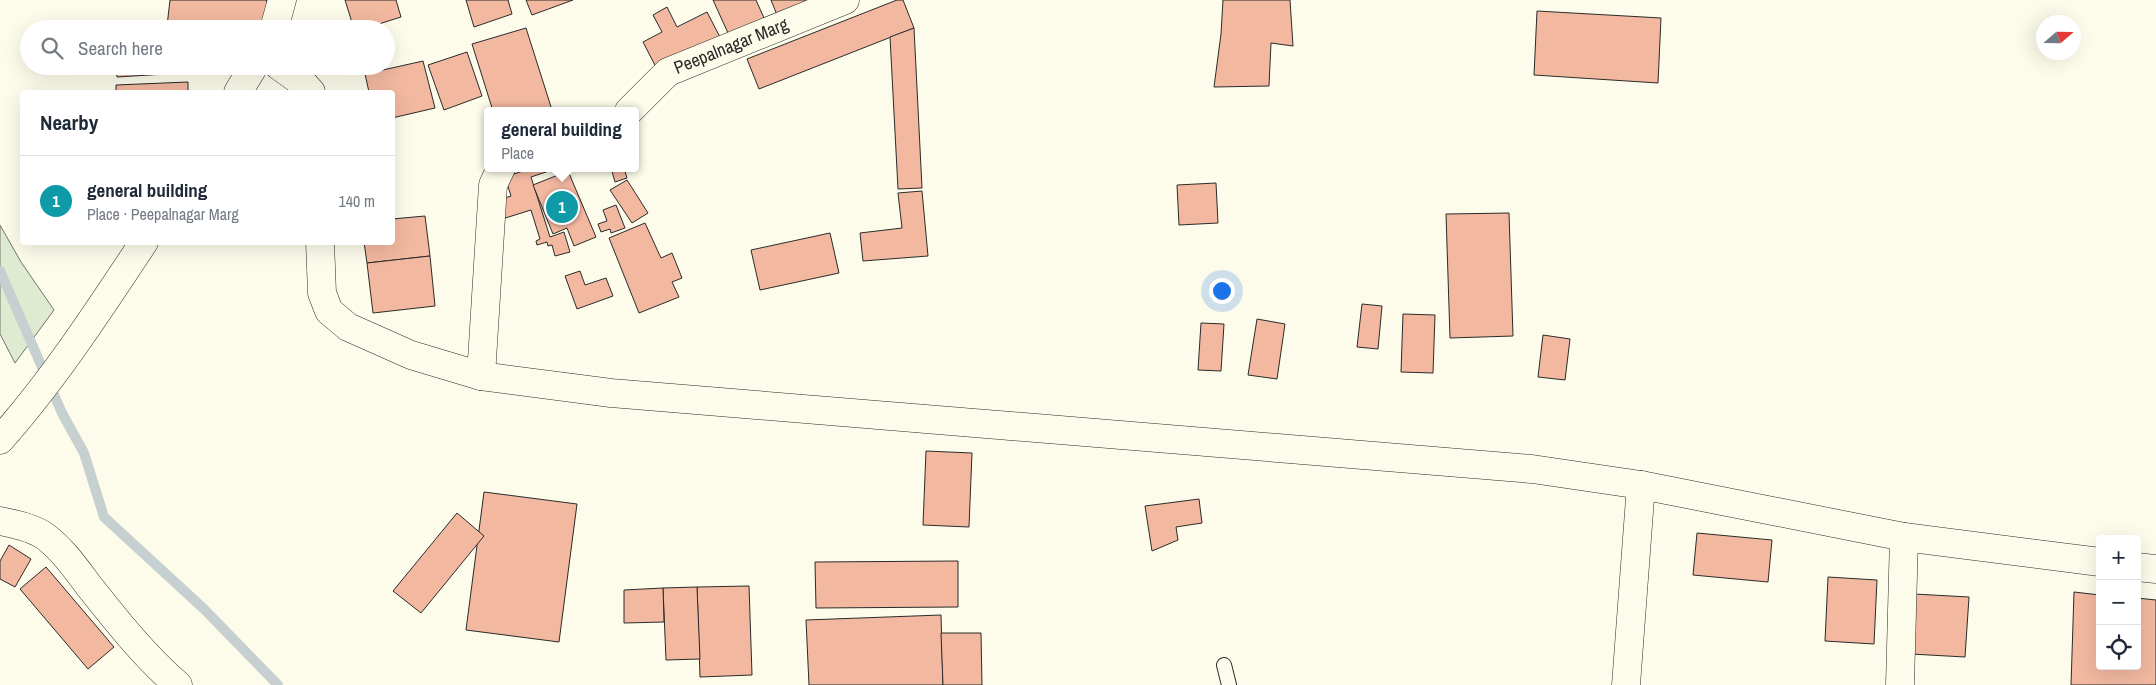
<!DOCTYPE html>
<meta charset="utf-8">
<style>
body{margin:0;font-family:"Archivo Narrow",sans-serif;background:#f2f2f3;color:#1f2937}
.controls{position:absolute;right:15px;bottom:15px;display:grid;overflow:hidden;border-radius:5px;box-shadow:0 5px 20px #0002}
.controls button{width:45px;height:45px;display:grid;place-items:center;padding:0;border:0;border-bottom:1px solid #e0e1e3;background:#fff;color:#1f2937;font:25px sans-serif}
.compass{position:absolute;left:2036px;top:15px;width:45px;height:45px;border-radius:50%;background:#fff;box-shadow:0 5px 20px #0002;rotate:70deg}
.you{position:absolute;left:1221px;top:290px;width:18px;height:18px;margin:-12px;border:4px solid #fff;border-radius:50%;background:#1a73e8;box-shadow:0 0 0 8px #1a73e833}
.badge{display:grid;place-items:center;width:32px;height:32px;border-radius:50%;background:#7c3aed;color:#fff;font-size:16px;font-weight:700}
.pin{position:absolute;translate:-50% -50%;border:2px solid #fff;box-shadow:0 1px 5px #0006}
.popup{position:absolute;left:484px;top:107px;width:155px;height:65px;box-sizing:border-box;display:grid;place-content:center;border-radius:5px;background:#fff;filter:drop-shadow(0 1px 4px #0005);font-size:16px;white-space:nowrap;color:#747a83}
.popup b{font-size:19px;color:#1f2937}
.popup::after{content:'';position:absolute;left:50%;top:100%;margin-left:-10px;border:10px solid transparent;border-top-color:#fff}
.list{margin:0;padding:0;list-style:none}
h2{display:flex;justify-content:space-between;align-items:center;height:65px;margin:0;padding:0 20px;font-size:21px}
h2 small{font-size:16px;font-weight:400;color:#747a83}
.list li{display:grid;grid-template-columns:32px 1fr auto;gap:15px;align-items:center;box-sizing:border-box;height:90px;padding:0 20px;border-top:1px solid #e0e1e3}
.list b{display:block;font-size:19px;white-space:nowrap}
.list p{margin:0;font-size:16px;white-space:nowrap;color:#747a83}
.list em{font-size:16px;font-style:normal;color:#747a83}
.icon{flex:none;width:28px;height:28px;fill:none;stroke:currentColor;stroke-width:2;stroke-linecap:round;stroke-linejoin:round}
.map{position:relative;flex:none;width:2156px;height:685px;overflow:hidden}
.search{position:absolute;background:#fff;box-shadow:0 5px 20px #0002;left:20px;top:20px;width:375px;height:55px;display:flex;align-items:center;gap:12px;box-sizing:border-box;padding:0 18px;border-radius:28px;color:#747a83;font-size:19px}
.panel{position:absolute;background:#fff;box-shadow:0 5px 20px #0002;left:20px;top:90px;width:375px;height:155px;border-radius:5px}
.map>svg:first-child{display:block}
.green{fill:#deebd1;stroke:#74746e}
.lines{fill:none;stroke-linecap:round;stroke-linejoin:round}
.stream{stroke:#c7d0d0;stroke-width:10}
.building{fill:#f2b8a0;stroke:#2b2b2b}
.lane-casing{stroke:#2b2b2b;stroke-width:16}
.street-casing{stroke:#2b2b2b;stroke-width:29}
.secondary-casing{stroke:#2b2b2b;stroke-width:29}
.primary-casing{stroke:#2b2b2b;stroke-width:29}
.lane{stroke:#fdfbea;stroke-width:14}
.street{stroke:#fdfbea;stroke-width:28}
.secondary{stroke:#fdfbea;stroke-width:28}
.primary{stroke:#fdfbea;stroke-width:28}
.labels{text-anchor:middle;stroke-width:4;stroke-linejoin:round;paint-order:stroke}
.street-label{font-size:18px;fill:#2b2b2b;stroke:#fdfbea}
</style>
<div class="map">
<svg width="2156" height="685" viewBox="0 0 2156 685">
<rect width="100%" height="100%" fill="#fdfbea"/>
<path class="green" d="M0,225l21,37 33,48 -39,53 -15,-29z"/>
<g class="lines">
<path class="stream" d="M0,271l62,142 22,40 20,64 100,92 74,76"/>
</g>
<g class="building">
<path d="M170,0h97l-3,29h-78l-19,-3z"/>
<path d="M345,0h51l5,17 -38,12h-9z"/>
<path d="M466,0h42l4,14 -38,13z"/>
<path d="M526,0h47l-41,15z"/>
<path d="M713,0h43l8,18 -36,15z"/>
<path d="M771,0h43l-37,15z"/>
<path d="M897,0h6l11,28 -155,61 -12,-30z"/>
<path d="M1223,0h67l3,46 -22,-3 -2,43 -55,1 7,-53z"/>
<path d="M667,7l10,20 30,-15 14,27 -63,32 -15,-29 19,-10 -9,-17z"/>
<path d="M1537,11l124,7 -3,65 -124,-8z"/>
<path d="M526,28l26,82 -59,1 -21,-67z"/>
<path d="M914,28l8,160 -24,1 -8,-152z"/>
<path d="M467,52l15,44 -38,14 -16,-45z"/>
<path d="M423,61l12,47 -43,10v-26h-23l-4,-18z"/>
<path d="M116,66h98v5l-97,6z"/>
<path d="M188,82v10h-72v-7z"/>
<path d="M532,168h26l-27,9 19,60 14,-5 6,20 -15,4 -3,-11 -4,1 -1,-4 -10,3 -1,-4 4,-2 -9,-29 -32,10 -6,-18 18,-6 -6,-19z"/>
<path d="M611,168h13l3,10 -12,4z"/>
<path d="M568,171l28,66 -22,9 -7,-18 -14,6 -20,-49z"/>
<path d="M627,180l21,33 -16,10 -22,-33z"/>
<path d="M1216,183l2,40 -39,2 -2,-40z"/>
<path d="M922,191l6,65 -65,5 -3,-28 42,-5 -4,-35z"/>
<path d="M616,205l9,23 -14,5 -1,-4 -9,3 -3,-8 9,-3 -4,-11z"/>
<path d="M1509,213l4,123 -63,2 -4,-124z"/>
<path d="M425,216l5,40 -63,7 -3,-21h28v-23z"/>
<path d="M645,223l16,35 11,-5 10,25 -10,4 7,15 -40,16 -30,-75z"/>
<path d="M830,233l9,40 -79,17 -9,-40z"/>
<path d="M430,256l5,50 -62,7 -6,-50z"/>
<path d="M580,271l5,14 21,-7 7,18 -36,13 -12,-33z"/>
<path d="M1362,304l20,2 -4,43 -21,-2z"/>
<path d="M1403,314l32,1 -2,58 -32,-1z"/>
<path d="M1257,319l28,5 -8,55 -29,-4z"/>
<path d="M1201,323l23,1 -3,47 -23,-1z"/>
<path d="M1543,335l27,4 -5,41 -27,-3z"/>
<path d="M926,451l46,2 -3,74 -46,-2z"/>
<path d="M484,492l93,12 -18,138 -93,-12z"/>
<path d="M1199,499l3,24 -26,4 2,13 -26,11 -7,-45z"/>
<path d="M457,513l27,23 -63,77 -28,-22z"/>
<path d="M1697,533l75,7 -4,42 -75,-7z"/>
<path d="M9,545l22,14 -16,28 -15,-8v-18z"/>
<path d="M958,561v46l-142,1 -1,-46z"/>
<path d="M46,567l68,80 -26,22 -68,-80z"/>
<path d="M1828,577l49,3 -3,64 -49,-3z"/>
<path d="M749,586l3,89 -52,2 -3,-90z"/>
<path d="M697,587l3,72 -34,1 -3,-72z"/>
<path d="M663,588l1,34 -40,1v-33z"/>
<path d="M2074,592l26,3v71h37v-68l19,2v85h-85z"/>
<path d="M1914,594l55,3 -4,60 -54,-3z"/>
<path d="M941,615l2,70h-134l-3,-65z"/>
<path d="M941,633h40l1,52h-39z"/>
</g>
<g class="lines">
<defs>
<path id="lane" d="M1224,665l5,20"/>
<g id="street">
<path d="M629,111l39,-39 177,-72"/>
<path d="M481,376l12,-191 8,-17"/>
<path d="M0,521c15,3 34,7 46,16 18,14 30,32 43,49 26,33 57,72 89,99"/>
<path d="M1626,685l15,-200"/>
<path d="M1900,685l4,-148"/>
</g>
<g id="secondary">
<path d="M279,66l24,17 8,9"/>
<path d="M320,242l2,51 7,18 19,16 63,28 70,21 130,17 921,76 109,16 263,52 196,25"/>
<path d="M2137,567l19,2"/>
</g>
<g id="primary">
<path d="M274,29l8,-29"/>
<path d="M238,92l16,-26"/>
<path d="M0,440c54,-61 99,-130 144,-198"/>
</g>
</defs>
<use href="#lane" class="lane-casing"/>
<use href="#street" class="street-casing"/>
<use href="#secondary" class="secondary-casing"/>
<use href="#primary" class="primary-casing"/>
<use href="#lane" class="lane"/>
<use href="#street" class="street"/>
<use href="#secondary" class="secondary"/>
<use href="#primary" class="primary"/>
</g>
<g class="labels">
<g class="street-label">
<text transform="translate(731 46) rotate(-22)" y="6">Peepalnagar Marg</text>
</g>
</g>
</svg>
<div class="controls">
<button>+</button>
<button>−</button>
<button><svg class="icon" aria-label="locate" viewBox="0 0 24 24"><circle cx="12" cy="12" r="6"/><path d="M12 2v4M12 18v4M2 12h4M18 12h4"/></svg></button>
</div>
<svg class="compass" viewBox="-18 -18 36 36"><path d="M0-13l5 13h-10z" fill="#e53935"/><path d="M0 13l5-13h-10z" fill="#747a83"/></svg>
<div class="you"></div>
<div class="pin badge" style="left:562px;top:207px;background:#0f9aa8">1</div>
<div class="popup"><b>general building</b>Place</div>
<div class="search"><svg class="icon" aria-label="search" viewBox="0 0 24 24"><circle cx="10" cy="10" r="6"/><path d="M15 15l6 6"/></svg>Search here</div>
<section class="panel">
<h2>Nearby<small></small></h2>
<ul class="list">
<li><span class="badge" style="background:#0f9aa8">1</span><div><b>general building</b><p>Place · Peepalnagar Marg</p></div><em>140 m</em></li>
</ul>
</section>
</div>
